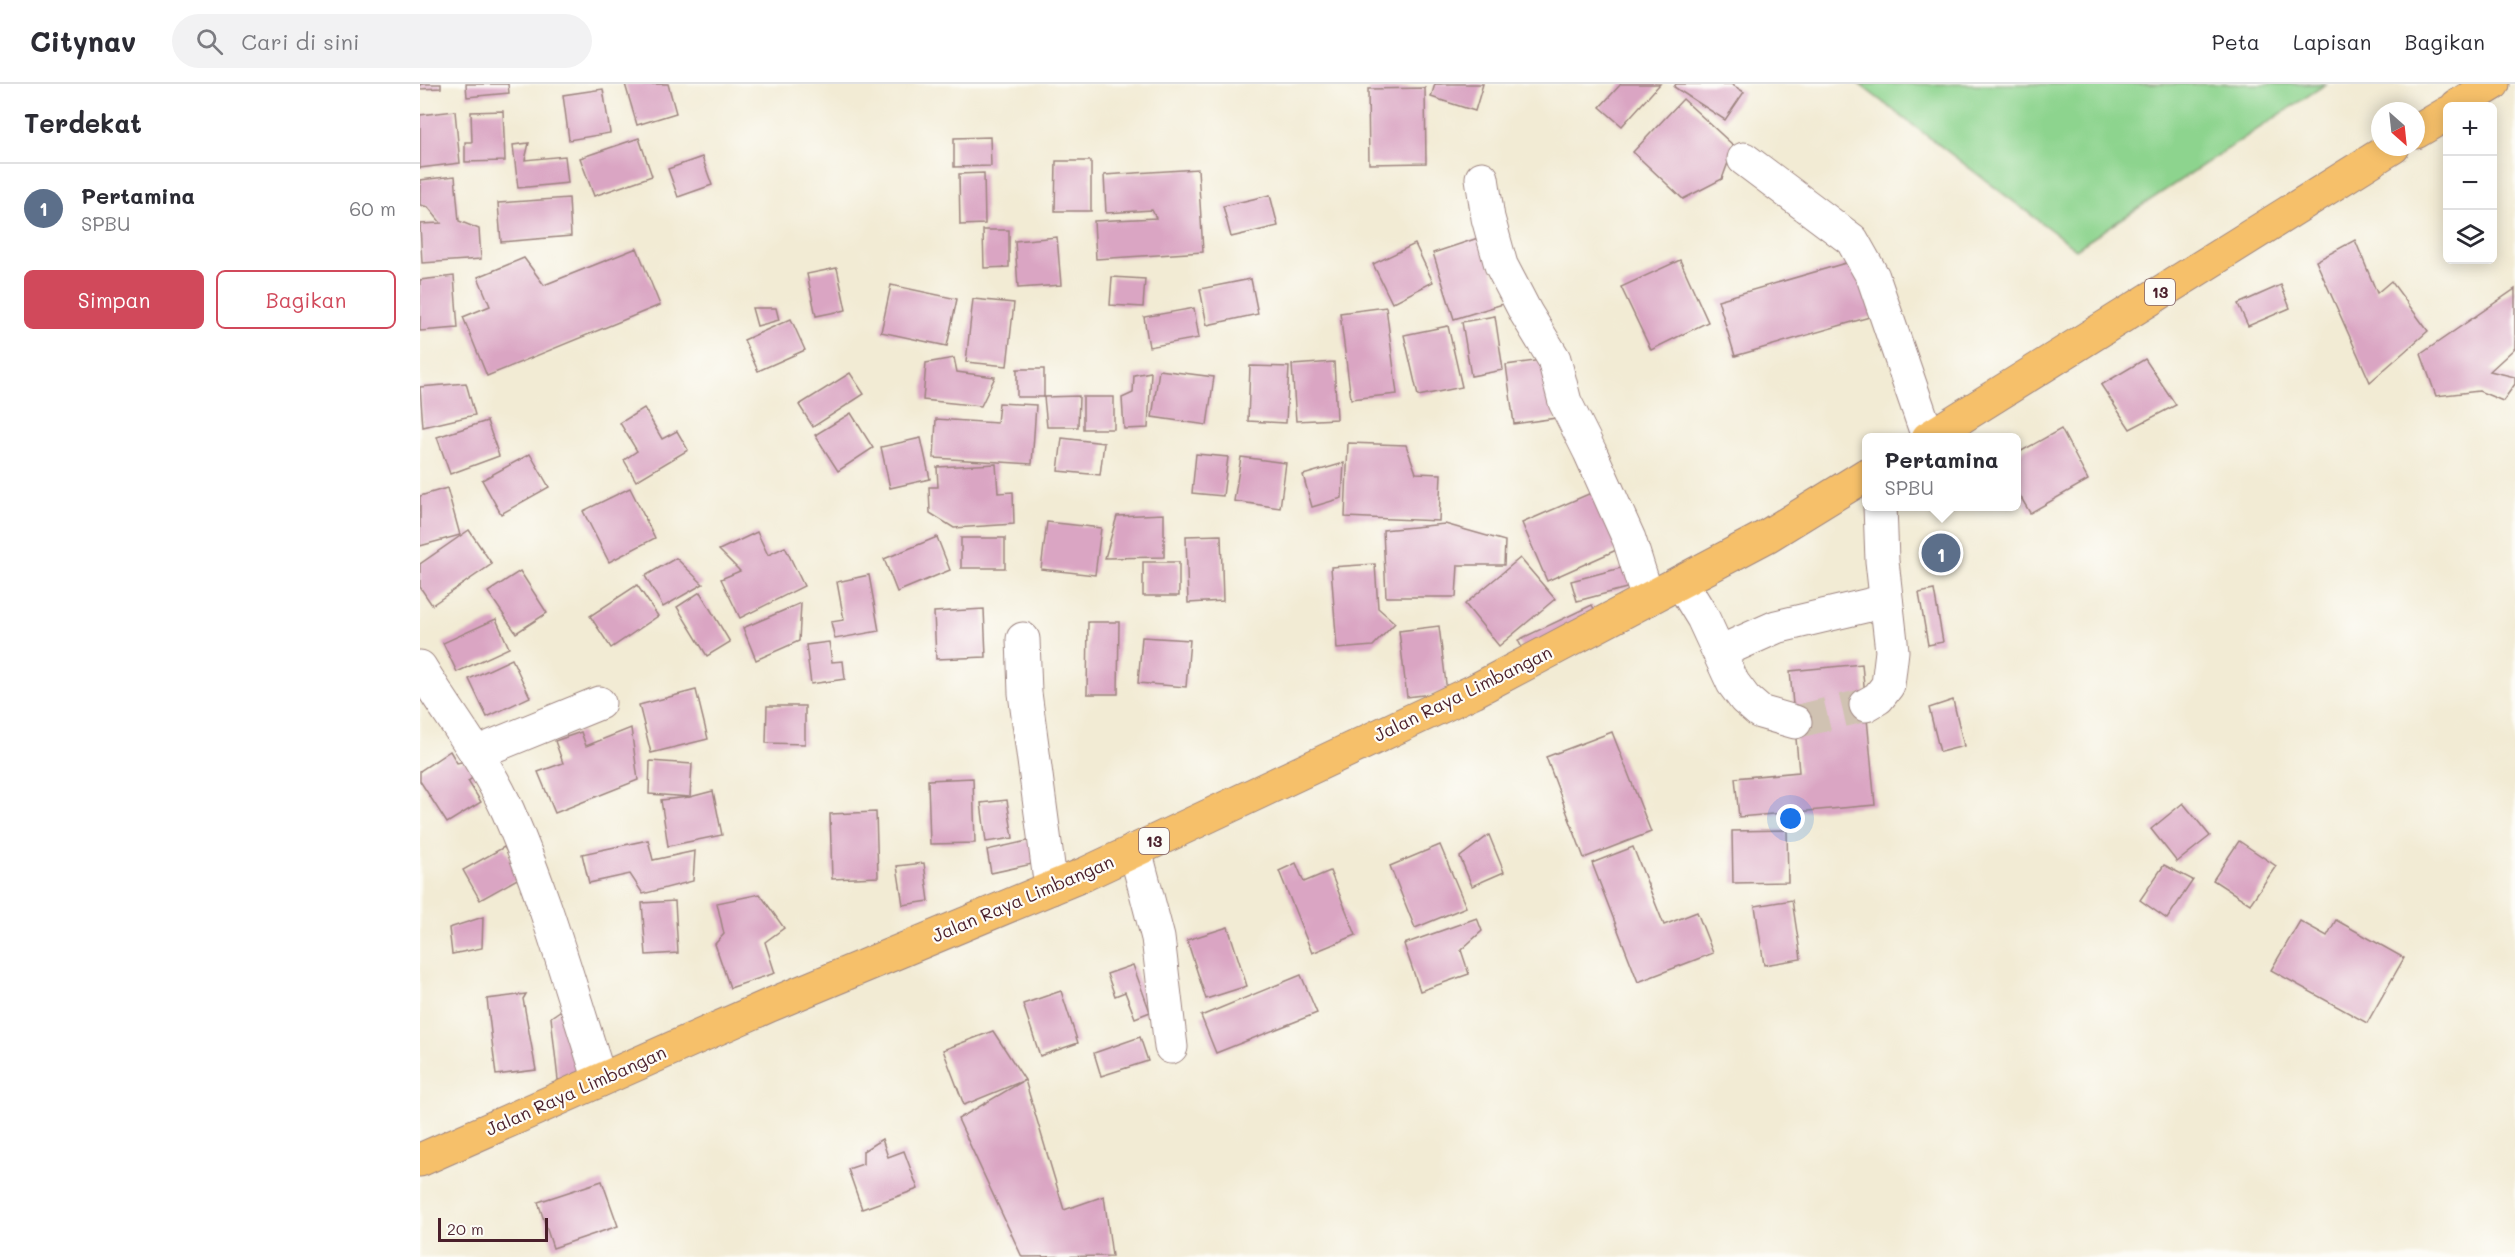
<!DOCTYPE html>
<html lang="id">
<meta charset="utf-8">
<style>
body{margin:0;font-family:Mali,sans-serif;background:#f2f2f3;color:#2b2b33}
.controls{position:absolute;right:18px;top:18px;display:grid;overflow:hidden;border-radius:9px;box-shadow:0 3px 15px #0003}
.controls button{width:54px;height:54px;display:grid;place-items:center;padding:0;border:0;border-bottom:2px solid #e1e1e2;background:#fff;color:#2b2b33;font:30px sans-serif}
.compass{position:absolute;left:1951px;top:18px;width:54px;height:54px;border-radius:50%;background:#fff;box-shadow:0 3px 15px #0003;rotate:153deg}
.scale{position:absolute;left:18px;bottom:15px;width:110px;box-sizing:border-box;padding-left:6px;border:3px solid #4a1f2b;border-top:0;font-size:16px;line-height:21px;white-space:nowrap;color:#4a1f2b;-webkit-text-stroke:4px #fdfcf7;paint-order:stroke}
.you{position:absolute;left:1371px;top:735px;width:21px;height:21px;margin:-15px;border:4px solid #fff;border-radius:50%;background:#1a73e8;box-shadow:0 0 0 9px #1a73e833}
.badge{display:grid;place-items:center;width:39px;height:39px;border-radius:50%;background:#d1495b;color:#fff;font-size:20px;font-weight:700}
.pin{position:absolute;translate:-50% -50%;border:3px solid #fff;box-shadow:0 2px 6px #0006}
.popup{position:absolute;left:1442px;top:349px;width:159px;height:78px;box-sizing:border-box;display:grid;place-content:center;border-radius:9px;background:#fff;filter:drop-shadow(0 2px 4px #0005);font-size:20px;white-space:nowrap;color:#7c7c81}
.popup b{font-size:22px;color:#2b2b33}
.popup::after{content:'';position:absolute;left:50%;top:100%;margin-left:-12px;border:12px solid transparent;border-top-color:#fff}
.list{margin:0;padding:0;list-style:none}
h2{display:flex;justify-content:space-between;align-items:center;height:78px;margin:0;padding:0 24px;font-size:26px}
h2 small{font-size:20px;font-weight:400;color:#7c7c81}
.list li{display:grid;grid-template-columns:39px 1fr auto;gap:18px;align-items:center;box-sizing:border-box;height:90px;padding:0 24px;border-top:2px solid #e1e1e2}
.list b{display:block;font-size:22px;white-space:nowrap}
.list p{margin:0;font-size:20px;white-space:nowrap;color:#7c7c81}
.list em{font-size:20px;font-style:normal;color:#7c7c81}
.actions{display:flex;gap:12px;padding:18px 24px}
.actions a{flex:1;padding:14px 0;border:2px solid #d1495b;border-radius:9px;text-align:center;font-size:21px;color:#d1495b}
.actions .main{background:#d1495b;color:#fff}
.icon{flex:none;width:33px;height:33px;fill:none;stroke:currentColor;stroke-width:2;stroke-linecap:round;stroke-linejoin:round}
.map{position:relative;flex:none;width:2095px;height:1173px;overflow:hidden}
header{display:flex;align-items:center;gap:36px;box-sizing:border-box;height:84px;padding:0 30px;background:#fff;border-bottom:2px solid #e1e1e2}
header strong{font-size:28px}
nav{display:flex;gap:33px;margin-inline-start:auto;font-size:21px}
.search{width:420px;height:54px;background:#f2f2f3;display:flex;align-items:center;gap:15px;box-sizing:border-box;padding:0 21px;border-radius:33px;color:#7c7c81;font-size:22px}
main{display:flex}
aside{flex:1;background:#fff}
.map>svg:first-child{display:block}
.green{fill:#8dd48e;stroke:#6c7a5c;stroke-width:1.5}
.building{fill:#daa5c3}
.lines{fill:none;stroke-linecap:round;stroke-linejoin:round}
.minor-tunnel{stroke:#d0c2b2;stroke-width:33;stroke-dasharray:33 16;stroke-linecap:butt}
.minor-casing{stroke:#9e8580;stroke-width:35}
.highway-casing{stroke:#9e8580;stroke-width:35}
.minor{stroke:#fff;stroke-width:33}
.highway{stroke:#f6c06b;stroke-width:33}
.labels{text-anchor:middle;stroke-width:4.5;stroke-linejoin:round;paint-order:stroke}
.shield{fill:#fdfcf7;stroke:#806168;stroke-width:1.5}
.shield-label{font-size:16px;font-weight:bold;fill:#4a1f2b}
.street-label{font-size:18px;fill:#4a1f2b;stroke:#fdfcf7}
</style>
<header>
<strong>Citynav</strong>
<div class="search"><svg class="icon" aria-label="search" viewBox="0 0 24 24"><circle cx="10" cy="10" r="6"/><path d="M15 15l6 6"/></svg>Cari di sini</div>
<nav><a>Peta</a><a>Lapisan</a><a>Bagikan</a></nav>
</header>
<main>
<aside>
<h2>Terdekat<small></small></h2>
<ul class="list">
<li><span class="badge" style="background:#5c6f8a">1</span><div><b>Pertamina</b><p>SPBU</p></div><em>60 m</em></li>
</ul>
<div class="actions"><a class="main">Simpan</a><a>Bagikan</a></div>
</aside>
<div class="map">
<svg width="2095" height="1173" viewBox="0 0 2095 1173">
<rect width="100%" height="100%" fill="#fdfcf7"/>
<filter id="ink" filterUnits="userSpaceOnUse"><feTurbulence type="fractalNoise" baseFrequency=".0167" numOctaves="2"/><feDisplacementMap in="SourceGraphic" scale="12" xChannelSelector="R" yChannelSelector="G"/><feConvolveMatrix kernelMatrix="1 2 1 2 8 2 1 2 1" color-interpolation-filters="sRGB"/></filter>
<filter id="wash" filterUnits="userSpaceOnUse"><feTurbulence type="fractalNoise" baseFrequency=".008" numOctaves="4" result="noise"/><feDisplacementMap in="SourceGraphic" scale="24" xChannelSelector="R" yChannelSelector="G"/><feGaussianBlur stdDeviation="1.35" result="paint"/><feColorMatrix in="noise" values="0 0 0 0 0 0 0 0 0 0 0 0 0 0 0 0 0 1.4 0 .05"/><feComposite in="paint" operator="in"/></filter>
<g filter="url(#wash)">
<rect width="100%" height="100%" fill="#f2ebd4"/>
<path class="green" d="M1439,0h467l-250,165z"/>
<g id="blocks">
<g class="building">
<path d="M0,0h21v4l-21,1z"/>
<path d="M46,0h42l1,9 -42,4z"/>
<path d="M205,0h43l8,29 -39,12z"/>
<path d="M1015,0h48l-8,27 -44,-14z"/>
<path d="M1201,0h39l-38,42 -22,-19z"/>
<path d="M1256,0h55l13,8 -19,28 -51,-33z"/>
<path d="M1005,4l1,75 -57,1 -1,-75z"/>
<path d="M183,5l7,44 -41,7 -6,-45z"/>
<path d="M1263,15l51,47 -12,33 -39,20 -50,-47z"/>
<path d="M35,27l5,52 -40,5v-53z"/>
<path d="M83,27l2,50 -40,1v-20h7l-1,-30z"/>
<path d="M570,53l1,29 -37,1v-29z"/>
<path d="M219,54l13,38 -58,20 -14,-38z"/>
<path d="M109,59l-4,17 40,-4 3,27 -50,5 -5,-43z"/>
<path d="M282,73l10,28 -34,12 -10,-28z"/>
<path d="M636,77h35v50h-36z"/>
<path d="M778,85l5,83 -107,7 -2,-38 62,-3 -4,-8 -46,3 -2,-38z"/>
<path d="M564,89l1,51 -25,1 -1,-51z"/>
<path d="M35,92l4,45 20,8 2,30 -59,4 -2,-39 21,-1 -13,-16 -8,-2v-25z"/>
<path d="M850,111l8,31 -47,11 -8,-31z"/>
<path d="M149,114l2,38 -70,6 -3,-39z"/>
<path d="M563,146h26v37l-25,1z"/>
<path d="M637,153l4,48 -43,3 -3,-47z"/>
<path d="M1061,153l22,67 -49,15 -21,-66z"/>
<path d="M1935,156l22,53 14,-12 37,50 -58,51 -54,-121z"/>
<path d="M995,160l18,38 -41,21 -19,-39z"/>
<path d="M217,164l23,57 -173,71 -24,-59 27,-11 -12,-29 46,-19 20,27z"/>
<path d="M1260,176l28,62 -57,28 -30,-63z"/>
<path d="M1436,176l17,56 -138,40 -17,-56z"/>
<path d="M417,184l9,42 -30,6 -9,-42z"/>
<path d="M34,192l4,52 -38,3v-51z"/>
<path d="M692,193l33,2 -2,28 -33,-2z"/>
<path d="M831,195l7,35 -51,11 -7,-36z"/>
<path d="M471,201l66,14 -10,47 -66,-14z"/>
<path d="M1861,201l9,23 -42,18 -10,-22z"/>
<path d="M2095,205v59l-25,23 25,6v7l-12,17 -24,-10 -43,5 -15,-42z"/>
<path d="M553,215l41,4 -7,63 -41,-4z"/>
<path d="M966,223l11,87 -46,5 -11,-86z"/>
<path d="M332,224h24l3,12 -22,6z"/>
<path d="M774,224l5,30 -50,9 -5,-30z"/>
<path d="M1075,232l8,54 -32,6 -9,-54z"/>
<path d="M371,235l14,31 -47,21 -14,-31z"/>
<path d="M1028,242l14,61 -44,9 -14,-61z"/>
<path d="M534,274l3,14 38,5 -14,29 -58,-6 3,-37z"/>
<path d="M1128,275l8,59 -42,6 -8,-59z"/>
<path d="M1725,275l31,46 -46,24 -29,-44z"/>
<path d="M914,278l3,57 -41,2 -4,-56z"/>
<path d="M830,282l39,1 -3,56 -38,-2z"/>
<rect x="597" y="285" width="27" height="28"/>
<path d="M739,286l55,7 -7,48 -55,-8z"/>
<path d="M731,288l-3,56 -24,1 -2,-31 11,-5 1,-18z"/>
<path d="M430,289l14,21 -51,33 -14,-22z"/>
<path d="M46,299l9,32 -52,12 -3,-40z"/>
<path d="M659,312l-1,31h-31l-3,-30z"/>
<rect x="663" y="313" width="31" height="32"/>
<path d="M579,319l37,2 -4,59 -98,-6 2,-39 61,4z"/>
<path d="M224,324l18,31 15,-8 11,19 -52,31 -12,-21 13,-9 -17,-28z"/>
<path d="M431,329l22,35 -35,23 -23,-36z"/>
<path d="M67,337l12,35 -49,18 -13,-37z"/>
<path d="M1641,345l27,51 -58,33 -14,-24v-35z"/>
<path d="M501,354l9,41 -40,9 -9,-41z"/>
<path d="M642,354l42,5 -4,32 -42,-4z"/>
<path d="M928,359l58,2 10,28 25,1 -2,47 -94,-4z"/>
<path d="M110,370l19,33 -48,27 -19,-34z"/>
<path d="M776,370l32,3 -5,39 -31,-3z"/>
<path d="M821,373l45,6 -6,45 -46,-7z"/>
<path d="M924,379l-2,35 -30,9 -9,-32z"/>
<path d="M576,380l2,29 15,-1 1,32 -60,4 -24,-15 -1,-26h9l-1,-20z"/>
<path d="M27,404l13,47 -40,11v-50z"/>
<path d="M210,404l25,50 -46,24 -26,-51z"/>
<path d="M1178,406l25,57 -76,34 -25,-58z"/>
<path d="M744,430v43l-59,1 12,-42z"/>
<path d="M627,438l54,6 -6,47 -54,-6z"/>
<path d="M1025,440l60,17 -1,24h-46l-2,32h-70l-3,-67z"/>
<path d="M49,446l23,34 -60,41 -12,-18v-23z"/>
<path d="M337,448l11,23 17,-8 19,39 -64,32 -19,-39 19,-8 -21,-21z"/>
<path d="M801,451l2,66 -35,2 -2,-67z"/>
<path d="M517,453l13,33 -53,22 -13,-33z"/>
<rect x="541" y="454" width="44" height="30"/>
<path d="M256,474l27,26 -40,23 -18,-31z"/>
<path d="M1100,474l35,41 -56,47 -34,-42z"/>
<rect x="723" y="478" width="36" height="34"/>
<path d="M955,480l3,44 17,15 -22,23 -36,3 -6,-82z"/>
<path d="M1212,481l6,20 -61,16 -6,-20z"/>
<path d="M100,487l27,42 -31,20 -28,-41z"/>
<path d="M449,491l10,56 -44,8 -4,-17 13,-2 -7,-38z"/>
<path d="M217,501l21,31 -47,32 -21,-32z"/>
<path d="M1514,506l9,52 -15,3 -9,-52z"/>
<path d="M280,508l30,50 -23,14 -30,-49z"/>
<path d="M381,519l-2,38 -43,19 -13,-32z"/>
<path d="M1172,521l8,15 -74,36 -8,-16z"/>
<path d="M564,525l2,48 -50,2 -2,-47z"/>
<path d="M76,535l13,29 -52,24 -14,-29z"/>
<path d="M668,538h31l-1,72h-31z"/>
<path d="M1019,542l8,66 -40,5 -8,-66z"/>
<path d="M722,553l48,3 -4,47 -48,-4z"/>
<path d="M409,558l3,20 11,-1 2,18 -34,5 -5,-39z"/>
<path d="M92,575l18,38 -43,20 -18,-38z"/>
<path d="M1442,580l13,141 -136,12 -4,-39 64,-6 -9,-101z"/>
<path d="M276,606l12,49 -57,14 -12,-48z"/>
<path d="M1533,616l11,46 -24,6 -11,-44z"/>
<path d="M347,622h38v38l-39,-1z"/>
<path d="M211,644l7,52 -83,33 -17,-41 25,-9 -8,-22 26,-9 5,14z"/>
<path d="M1192,648l39,100 -67,26 -38,-101z"/>
<path d="M30,667l7,12 14,-3 8,14 -11,7 13,21 -34,21 -27,-42v-10z"/>
<path d="M230,677l42,3 -2,33 23,-6 9,44 -54,11 -7,-46 29,-3 -41,-3z"/>
<path d="M553,694l2,65 -45,1 -2,-64z"/>
<path d="M587,716l6,38 -27,4 -5,-39z"/>
<path d="M1763,719l27,33 -33,26 -26,-33z"/>
<path d="M456,728l2,65 -46,2 -2,-65z"/>
<path d="M1367,746l1,52 -55,1 -1,-52z"/>
<path d="M1069,751l15,37 -32,14 -12,-29z"/>
<path d="M228,756l5,20 42,-9 -2,30 -50,13 -13,-20 -41,9 -7,-29z"/>
<path d="M612,756l5,23 -46,10 -4,-23z"/>
<path d="M1819,757l37,25 -26,38 -37,-24z"/>
<path d="M1020,761l26,62 -51,21 -25,-62z"/>
<path d="M84,763l17,30 -41,23 -17,-30z"/>
<path d="M1213,763l31,78 33,-13 16,41 -75,29 -46,-119z"/>
<path d="M504,779l5,38 -26,4 -6,-39z"/>
<path d="M876,779l8,19 26,-11 26,64 -44,18 -33,-82z"/>
<path d="M1744,781l29,15 -26,39 -27,-19z"/>
<path d="M340,810l24,34 -19,14 10,31 -45,15 -15,-44 9,-10 -7,-31z"/>
<path d="M1372,816l9,59 -37,6 -9,-59z"/>
<path d="M255,817l3,52 -32,2 -4,-52z"/>
<path d="M63,833l-1,31 -30,6 -3,-26z"/>
<path d="M1057,834l5,13 -21,19 8,24 -49,17 -16,-47z"/>
<path d="M1916,836l68,38 -37,65 -96,-53 29,-49 27,15z"/>
<path d="M808,843l19,59 -41,13 -19,-59z"/>
<path d="M713,881l17,47 -15,6 -10,-26 -10,4 -8,-22z"/>
<path d="M881,891l16,38 -101,40 -15,-37z"/>
<path d="M641,907l17,52 -38,13 -17,-52z"/>
<path d="M106,910l-3,5 13,71 -40,5 -9,-76z"/>
<path d="M153,918l10,77 -25,1 -7,-63z"/>
<path d="M573,947l32,49 39,130 40,-14 8,60 -90,1 -64,-138 67,-39 -61,25 -21,-55z"/>
<path d="M720,953l8,24 -47,15 -7,-23z"/>
<path d="M462,1055l6,18 16,-6 14,38 -56,20 -14,-40 15,-5v-13z"/>
<path d="M182,1097l16,45 -65,22 -15,-46z"/>
</g>
</g>
</g>
<g filter="url(#ink)">
<use href="#blocks" fill-opacity="0" stroke="#9e8580" stroke-width="1.5"/>
<g class="lines">
<path class="minor-tunnel" d="M1375,638l71,-17"/>
<defs>
<g id="minor">
<path d="M1324,75l108,81 21,37 55,160"/>
<path d="M1062,94l6,40 13,47 25,48 28,46 11,43 25,50 39,87 19,60"/>
<path d="M1261,498l22,36 30,65 12,16 15,13 35,10"/>
<path d="M603,555l2,54 26,195"/>
<path d="M1300,568l56,-25 110,-26"/>
<path d="M0,583c29,48 65,93 88,144 38,87 63,180 92,269"/>
<path d="M1446,621l12,-7 10,-13 4,-34 -10,-90 -2,-55"/>
<path d="M56,669l123,-50"/>
<path d="M715,766l23,88 13,109"/>
</g>
<g id="highway">
<path d="M2037,22l36,-22"/>
<path d="M1996,48l32,-19"/>
<path d="M1508,354l465,-291"/>
<path d="M0,1076l348,-154 317,-132 389,-183 293,-155 99,-61"/>
</g>
</defs>
<use href="#minor" class="minor-casing"/>
<use href="#highway" class="highway-casing"/>
<use href="#minor" class="minor"/>
<use href="#highway" class="highway"/>
</g>
</g>
<g class="labels">
<g class="shield">
<rect x="1725" y="195" width="30" height="26" rx="4.5"/>
<rect x="719" y="744" width="30" height="26" rx="4.5"/>
</g>
<g class="shield-label">
<text x="1740" y="214">13</text>
<text x="734" y="763">13</text>
</g>
<g class="street-label">
<text transform="translate(1043 610) rotate(-26)" y="6">Jalan Raya Limbangan</text>
<text transform="translate(603 815) rotate(-23)" y="6">Jalan Raya Limbangan</text>
<text transform="translate(156 1007) rotate(-24)" y="6">Jalan Raya Limbangan</text>
</g>
</g>
</svg>
<div class="controls">
<button>+</button>
<button>−</button>
<button><svg class="icon" aria-label="layers" viewBox="0 0 24 24"><path d="M12 4l9 5-9 5-9-5zM3 14l9 5 9-5"/></svg></button>
</div>
<svg class="compass" viewBox="-18 -18 36 36"><path d="M0-13l5 13h-10z" fill="#e53935"/><path d="M0 13l5-13h-10z" fill="#7c7c81"/></svg>
<div class="scale">20 m</div>
<div class="you"></div>
<div class="pin badge" style="left:1521px;top:469px;background:#5c6f8a">1</div>
<div class="popup"><b>Pertamina</b>SPBU</div>
</div>
</main>
